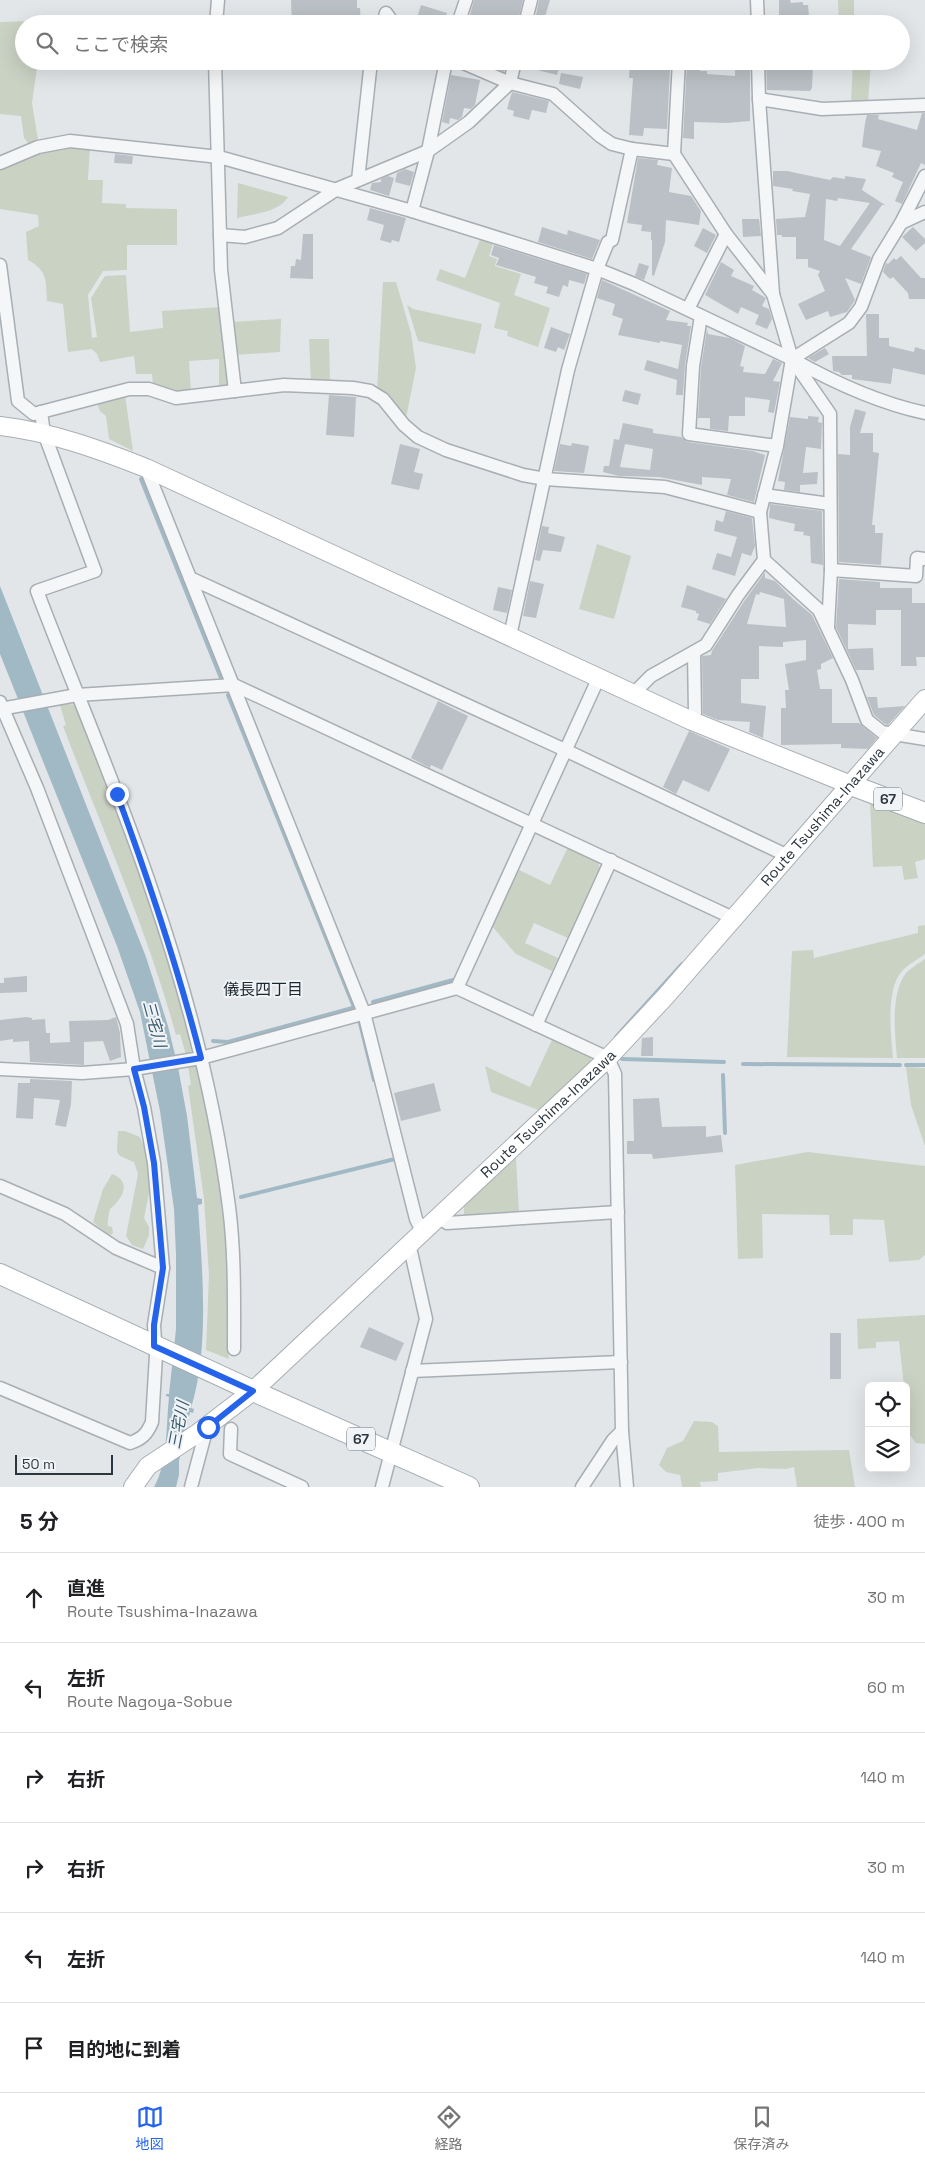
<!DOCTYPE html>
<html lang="ja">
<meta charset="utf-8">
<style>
body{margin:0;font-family:"Space Grotesk","Noto Sans JP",sans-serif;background:#f2f2f2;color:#202124}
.controls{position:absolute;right:15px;bottom:15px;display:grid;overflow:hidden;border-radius:8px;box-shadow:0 5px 20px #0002}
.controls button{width:45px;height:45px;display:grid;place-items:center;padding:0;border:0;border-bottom:1px solid #e0e0e0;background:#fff;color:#202124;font:25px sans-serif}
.scale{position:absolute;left:15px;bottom:12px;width:98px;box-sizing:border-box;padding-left:5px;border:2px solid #2c363f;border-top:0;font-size:14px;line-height:18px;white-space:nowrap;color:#2c363f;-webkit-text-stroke:4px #f1f4f6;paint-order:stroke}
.stop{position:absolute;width:15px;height:15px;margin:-11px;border:4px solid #2563eb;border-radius:50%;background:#fff}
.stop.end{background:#2563eb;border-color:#fff;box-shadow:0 1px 5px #0008}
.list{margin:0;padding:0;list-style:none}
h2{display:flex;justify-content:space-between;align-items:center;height:65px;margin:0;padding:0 20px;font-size:21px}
h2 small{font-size:16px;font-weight:400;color:#757577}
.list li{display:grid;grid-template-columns:32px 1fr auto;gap:15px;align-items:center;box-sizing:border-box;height:90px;padding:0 20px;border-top:1px solid #e0e0e0}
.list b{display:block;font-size:19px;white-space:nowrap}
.list p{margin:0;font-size:16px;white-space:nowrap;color:#757577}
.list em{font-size:16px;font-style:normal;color:#757577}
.icon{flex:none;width:28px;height:28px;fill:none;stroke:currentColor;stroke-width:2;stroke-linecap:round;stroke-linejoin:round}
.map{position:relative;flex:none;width:925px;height:1487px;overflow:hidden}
.search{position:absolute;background:#fff;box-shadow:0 5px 20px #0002;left:15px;right:15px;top:15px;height:55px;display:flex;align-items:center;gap:12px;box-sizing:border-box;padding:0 18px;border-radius:28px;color:#757577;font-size:19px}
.sheet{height:605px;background:#fff}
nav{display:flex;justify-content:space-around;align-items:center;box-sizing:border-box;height:70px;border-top:1px solid #e0e0e0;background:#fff;font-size:14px;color:#757577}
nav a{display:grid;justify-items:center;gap:2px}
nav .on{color:#2563eb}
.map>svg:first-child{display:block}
.green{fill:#cad2c4}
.water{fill:#a1b9c5}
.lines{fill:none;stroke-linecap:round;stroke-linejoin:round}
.stream{stroke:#a1b9c5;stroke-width:4}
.building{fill:#bac0c5;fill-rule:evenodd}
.street-casing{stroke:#a8aeb3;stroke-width:15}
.secondary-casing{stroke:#a8aeb3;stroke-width:20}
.primary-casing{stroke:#a2acb3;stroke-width:22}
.street{stroke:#f4f6f7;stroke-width:12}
.secondary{stroke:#fff;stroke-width:18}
.primary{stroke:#fff;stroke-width:20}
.route{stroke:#2563eb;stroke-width:6}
.labels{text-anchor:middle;stroke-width:4;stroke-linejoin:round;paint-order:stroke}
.shield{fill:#f1f4f6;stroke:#676f76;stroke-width:1}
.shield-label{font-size:14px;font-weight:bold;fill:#2c363f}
.street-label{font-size:15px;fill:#2c363f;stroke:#f1f4f6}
.neighbourhood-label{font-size:16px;fill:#1e2730;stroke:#f1f4f6}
.water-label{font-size:16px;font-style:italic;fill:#3a5b6f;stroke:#f1f4f6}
</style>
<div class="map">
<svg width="925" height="1487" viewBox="0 0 925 1487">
<rect width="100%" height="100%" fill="#e2e6e9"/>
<g class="green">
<path d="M838,0h16v19l21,-1 -1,6h-35z"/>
<path d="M33,21l2,3h-11v37h14l-6,42 6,37 -9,4 -5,-6 -3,-22 -21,-2v-92z"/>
<path d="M853,61h18l-3,42h-17z"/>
<path d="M90,145l-2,35h15l-1,23 24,1v4l51,1v36h-50v25l-24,1 -15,24 4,43 5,-1 -6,-39 14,-22 21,-1 4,57 33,-4 -1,-17 59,-4 8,76 -1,4 -9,1v-29l-30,2 2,31 -16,1 -22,-7 -1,-12h-16l-2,-18 -34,6 -3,-8 -5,-5 -24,3 -5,-48 -16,-3c-1,-21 0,-31 -19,-41l-2,-28 13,-6 -1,-11 -38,-6v-42l38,-17z"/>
<path d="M238,183l50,14c-8,15 -35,17 -51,21z"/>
<path d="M481,237l13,4 -5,15 8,3 -2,7 26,8 -7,21 36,13 -12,39 -31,-11 1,-5 -14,-3 6,-25 -64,-23 4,-11 25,9z"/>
<path d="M383,282h13l15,51 5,35 -10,50 -4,-2 -25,-25z"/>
<path d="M407,305l6,4 69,15 -7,30 -57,-13z"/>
<path d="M281,319l-1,33 -46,3 -3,-33z"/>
<path d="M309,339h20l1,43 -19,-1z"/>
<path d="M125,395l8,56 -24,-12 -3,-23 -6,-5 -4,-10z"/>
<path d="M597,544l34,12 -17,63 -35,-10z"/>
<path d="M70,704l7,2 73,188 44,155 -8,6 -6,-21 -4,1c-29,-106 -74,-206 -113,-309l3,-1 -6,-20z"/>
<path d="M870,801l55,21v37l-10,3 3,16 -14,2 -2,-14 -29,1z"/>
<path d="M568,847l29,13 3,8 -32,70 -34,-15 -9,20 33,15 -6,13 -36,-17 -25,-29 26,-56 33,16z"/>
<path d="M925,925v29c-7,5 -16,10 -22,16 -18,18 -12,65 -10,88l-106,-1 5,-106 21,-1 1,8 104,-25v-7z"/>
<path d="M925,959v99h-28c-2,-24 -7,-64 9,-85 5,-5 13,-10 19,-14z"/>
<path d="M552,1040l39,18v7l-50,46 -50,-19 -6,-26 45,21z"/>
<path d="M199,1063l26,145 6,142 -3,1 1,8 -23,-9 3,-75 -5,-76 -16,-113 3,-1 -3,-19z"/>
<path d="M906,1067l19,1v78l-14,-41z"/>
<path d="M118,1131h7l15,6 7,18 3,33 -6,30 5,9v8l-6,14 -11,-4 -6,-9 12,-62 -4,-12 -14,-6 -3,-4z"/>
<path d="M808,1152l117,14v89l-6,5 -30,2 -5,-42 -31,-1v16h-23l-1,-20 -67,-1 1,44 -25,1 -3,-94z"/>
<path d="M516,1158l3,55 -55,3v-10z"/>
<path d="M112,1174c21,8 10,25 -2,35 -1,5 -3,13 -2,17l4,1 1,6 -2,2 -4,-1 -14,-12 10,-33z"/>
<path d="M925,1315v129l-9,-1 -6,-8 -4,-49h-2l-5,-45 -23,1v6l-18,1 -1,-30z"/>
<path d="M694,1421l18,1 6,4 1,26 130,-2 6,37h-58l-3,-20 -8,2 -28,-1 -40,5v8l-18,1 1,5h-19l-2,-12 -14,-3 -7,-7 8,-17 16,-7z"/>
</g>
<path class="water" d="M0,586l146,371 22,69 10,41 9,49 10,82 5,1v5l-4,1c4,64 12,141 -7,203l3,1 -1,4 -3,-1 -11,49v14l-3,12h-22c14,-24 12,-62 15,-90l-3,-1v-2h3l7,-65v-74l-2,-46 -14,-98 -20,-99 -23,-66 -117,-292z"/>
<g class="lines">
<g class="stream">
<path d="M141,479l80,199"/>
<path d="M228,695l126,312"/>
<path d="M373,1002l80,-22"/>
<path d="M359,1019l15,61"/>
<path d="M616,1037l66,-73"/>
<path d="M213,1041l15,1 128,-35"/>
<path d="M622,1059l102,3"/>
<path d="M743,1064l157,1"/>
<path d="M906,1065h19"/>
<path d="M723,1075l2,58"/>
<path d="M241,1197l154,-38"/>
</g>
</g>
<g class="building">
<path d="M291,0h66v8h3l1,15 -69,1z"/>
<path d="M474,0h49l-6,24h-41l2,-7 -8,-2z"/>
<path d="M539,0h11l-5,17 -9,-2z"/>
<path d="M779,0h11l1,3 12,-1v3h5l1,11h-8v8l-22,-1z"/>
<path d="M421,5l26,8 -3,11h-29z"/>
<path d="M480,61h27l-3,11z"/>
<path d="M540,61h21l-4,14 -20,-5z"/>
<path d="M630,61h14v4l26,4 -3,60 -23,-1 -1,8 -14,-1 4,-57h-4z"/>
<path d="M766,61l47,4 -1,23 -2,3 -43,-1z"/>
<path d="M687,62l13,1v8h7v3l28,2v-8h15v53l-23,2 -33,-1v17l-11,-1z"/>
<path d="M561,73l22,4 -3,12 -21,-5z"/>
<path d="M451,75l29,5 -5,25 -4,4 -7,-1 -2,9 -4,3 -8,-2 -1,6 -7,-2z"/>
<path d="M512,92l37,9 -3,12 -14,-3 -3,10 -16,-4 1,-5 -7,-2z"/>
<path d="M922,113h3v52l-4,-2 -19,41 -7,-3 8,-19 -11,-5 2,-4 -18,-7 5,-15 -19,-4 3,-24 2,-8h12l-1,4 39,11z"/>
<path d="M115,154l18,2 -1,8 -18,-1z"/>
<path d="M638,158l20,2 -1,5 15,3 -3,24 22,4 10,15 -2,14 -33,-5 -1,22 -11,34 -2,-1v-35h-1v-8l-10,-1 1,-6 -15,-2z"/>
<path d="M405,169l9,3 -4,14 -15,-4 2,-9z"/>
<path d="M773,171h14l43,9 3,-3 12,2v-3l21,3 -4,11 23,15h-3l-31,44 20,8 -10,27 -16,-6 10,22 -8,12 -17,5 -2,-6 -22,9 -8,-16 27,-13 -7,-16 2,-4 -12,-4v-8h-12v-22h-14v-2h-5l-1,-16 29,-2 5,-23 -18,-3 1,-2 -20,-3zM838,198l32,5 -30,43 -16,-6 2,-41 11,2z"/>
<path d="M388,176l6,2 -5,18 -19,-6 2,-7 9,-1v-3z"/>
<path d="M370,208l36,10 -7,24 -7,-2 -1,3 -11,-3 4,-15 -17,-5z"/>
<path d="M742,219h17l2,17 -18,1z"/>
<path d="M542,227l25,8 1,-5 32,10 -8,19 -54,-17z"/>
<path d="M913,227l12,12v4l-9,8 -14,-14z"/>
<path d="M703,228l13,7 -9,18 -13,-7z"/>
<path d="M303,234h10v45l-23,-1 1,-12h4l1,-7 5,1z"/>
<path d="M494,245l93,29 -3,10 -15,-4 -1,7 -5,-2 -4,12 -13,-4 2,-6 -14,-4 2,-6 -40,-12 3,-7 -8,-3z"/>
<path d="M901,256l20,22h4v21h-16l-1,-6 -15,-16 -3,2 -7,-7 3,-9 2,1 6,-6 2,2z"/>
<path d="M721,262l13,8 -3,6 23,10 -2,4 14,8 -4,8 7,3 3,10 -5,10 -12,-5 4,-9 -18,-8 -3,7 -33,-19z"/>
<path d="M639,263l10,3 -5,14 -9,-4z"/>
<path d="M602,280l68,31 -4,9 22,3 -1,3h4l-6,39 -2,30h-7l1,-15 -33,-10 3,-10 31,9 4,-24 -22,-4v2l-42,-8 5,-16 -11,-4 3,-11 -18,-6z"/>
<path d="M866,314h13v24h10v8l25,6 1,-5 10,3v25l-32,-7 -2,16 -39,-5v-4h-10l-3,-3 -6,-1 -1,-15h35z"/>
<path d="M551,327l19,7 -6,16 -6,-3 -2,5 -12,-4z"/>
<path d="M707,329l1,5 22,4 15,8 -5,20 4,1 -1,5 22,2 8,-15 9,4 -9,18 7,1 -6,31 -6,-1 2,-12 -25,-3v19h-16l-1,15 -18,-2v-11h-12l3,-51z"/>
<path d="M825,348l4,6 -14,8 -7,-4z"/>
<path d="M625,390l16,4 -3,11 -16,-4z"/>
<path d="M329,395l27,2 -2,40 -28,-2z"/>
<path d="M855,409l11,3 -6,21h13v19l6,1 -7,72h3v8h8l-2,32 -42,-3 -1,-108 12,1v-28z"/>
<path d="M808,416l11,1 -1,5 4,1 -1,26 -15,-2 -3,26 15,-1 -1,12 -17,1v7l-16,-2 1,-8 -7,-1 12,-64 18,2z"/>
<path d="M623,423l30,6v4l28,4 7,5 65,9 12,4 -11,47 -27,-7 4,-16 -29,-2v8l-43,-8 -40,-1 -16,-4 1,-6h5l5,-27 5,1zM625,444l28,5 -3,21 -30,-3z"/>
<path d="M572,443l17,3 -5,27 -30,-2 6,-27 11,2z"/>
<path d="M400,444l20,5 -6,23 9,2 -4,16 -28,-6z"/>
<path d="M770,504l52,7 1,54 -12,-2 -1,-27 -7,-1 1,-3 -10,-1 1,-7 -26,-6z"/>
<path d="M726,511l26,7 3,28 -4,10 -9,-3 -7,23 -23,-7 5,-16 14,4 6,-20 -23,-6 2,-11 7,2z"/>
<path d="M542,526l7,1 -1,6 17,4 -4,15 -18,-2 -3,11 -5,-1z"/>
<path d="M765,572v6l10,3 18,18 19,16 21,43 -12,6v5l-4,1 3,19h12v34h27l18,15 -9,11 -27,-1v-4l-60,1v-37h5l-1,-18h4l-4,-26 21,-4v-20l-23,2v5l-24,-1v33h-18v24l25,3 -3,32 -14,-6 1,-10 -32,-2 -15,-6 -1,-58 9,-1 1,-4 33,-51zM760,592l24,7 2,28 -39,-3 9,-30 3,1z"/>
<path d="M839,579l41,3v6h32v15h13v54h-9l1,9h-16v-56h-25v15l-28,-1v25l25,-1 1,22h-18l-20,-43z"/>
<path d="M530,581l14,3 -8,34 -13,-2z"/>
<path d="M687,585l39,14 -16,25 -13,-4 2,-6 -3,-1v-2l-15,-4z"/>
<path d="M498,587l14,3 -5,23 -14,-3z"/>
<path d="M867,697h10l1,11 27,-2 -17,19 -3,-1 -11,-9z"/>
<path d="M438,701l30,15 -26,54 -11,-5 -1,3 -19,-10z"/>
<path d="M689,731l41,18 -21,43 -26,-12 -7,14 -13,-7z"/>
<path d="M27,976v16l-27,1v-10h4v-5z"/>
<path d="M26,1017l6,1v2l13,-1 1,14h4v10l20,-1 -1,-21 39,-1 8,-3 4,16 1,24 -11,4 -7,-20 -19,1v23l-54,-3 -1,-21 -16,1v-3l-13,2v-21z"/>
<path d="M653,1037v19h-12l1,-18z"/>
<path d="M30,1079l42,2 -1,23 -5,23 -11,-2 5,-25 -26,-2 -1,21 -17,-1 2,-35h12z"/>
<path d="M434,1083l7,28 -40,10 -7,-28z"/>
<path d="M659,1098l3,29 44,-1v11l15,-2 2,17 -70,7 -1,-5h-25v-13h7l-1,-42z"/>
<path d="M369,1327l35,16 -8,18 -36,-14z"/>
<rect x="830" y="1333" width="11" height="46"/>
</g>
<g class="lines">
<defs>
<g id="street">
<path d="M757,0l1,24"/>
<path d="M216,24l2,-24"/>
<path d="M383,24l3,-11 8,11"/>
<path d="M458,24l8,-24"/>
<path d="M525,24l6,-24"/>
<path d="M215,61l6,209 14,121"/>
<path d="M459,61l51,22 43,11 47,42 12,8 20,5 42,5 52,80 47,60"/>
<path d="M758,61l1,38 14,195 19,65 38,55 1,156 -3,57"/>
<path d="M759,99l63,10 103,-4"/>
<path d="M674,154l5,-93"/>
<path d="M0,163l38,-16 32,-6 149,16 193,54 185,58 37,15 158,75c41,23 87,44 133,54"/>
<path d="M358,180l13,-119"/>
<path d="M412,211l16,-60 18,-90"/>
<path d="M901,223l24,-11"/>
<path d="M220,235l25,2 33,-9 59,-39 91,-38 41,-29 41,-39 5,-22"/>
<path d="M0,265l18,136 16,13 7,-2"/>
<path d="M688,309l38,-75"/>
<path d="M701,316l-8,50 -4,68 88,12"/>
<path d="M146,468l218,545 52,206 6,12"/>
<path d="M764,495l66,9"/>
<path d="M764,560l55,50 33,70 15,40 15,12 43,7"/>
<path d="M831,570l85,6 1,-18 8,1"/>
<path d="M190,578l375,172 223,106"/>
<path d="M510,636l58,-266 29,-101 11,-27 4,-2 20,-91"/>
<path d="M633,694l18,-18 55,-31 32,-50 26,-35 -4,-48 17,-66 15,-87 57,-36 12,-16 18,-48 22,-36 24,-47"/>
<path d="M0,702l37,86 90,236 7,45 10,38 10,56 9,105 -9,57 2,30 -4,67c-5,12 -10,17 -22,21l-130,-55"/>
<path d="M0,709l77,-14 157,-10 499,233"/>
<path d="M692,721l3,-8 -1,-61"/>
<path d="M457,988l142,-311"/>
<path d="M536,1025l75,-165"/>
<path d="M0,1069l82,4 52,-4 67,-11 256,-70 151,70 7,16 7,357 5,56"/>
<path d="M0,1186l65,28 51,34 47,20"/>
<path d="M438,1216l9,7 171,-11"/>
<path d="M234,1349c0,-47 1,-96 -5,-142 -14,-108 -42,-214 -77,-316 -34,-102 -77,-200 -115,-300l58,-20 -51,-138 -3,-21 88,-23h20l27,9 108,-13 69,3 17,3 13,8 21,26 14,12 28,13 77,25 22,4 120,8 95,25"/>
<path d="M412,1371l209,-9"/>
<path d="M231,1429l-1,25 72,33"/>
<path d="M191,1487l16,-60"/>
<path d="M382,1487l44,-168 -17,-76"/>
<path d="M582,1487l31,-47 9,-9"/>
</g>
<g id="secondary">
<path d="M0,426c51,6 98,23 146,42l546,253 159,64"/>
<path id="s1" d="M133,1487l15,-21 50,-33 55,-42 355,-333 57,-61 260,-298"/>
</g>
<g id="primary">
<path d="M851,785l74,28"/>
<path d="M0,1274l253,117 216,96"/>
</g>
</defs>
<use href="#street" class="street-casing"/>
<use href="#secondary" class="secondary-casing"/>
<use href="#primary" class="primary-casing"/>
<use href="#street" class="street"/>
<use href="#secondary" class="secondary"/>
<use href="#primary" class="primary"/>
</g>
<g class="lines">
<path class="route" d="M117,794c32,87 61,174 84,264l-67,11 10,38 10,56 9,105 -9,57v21l99,45 -45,36"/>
</g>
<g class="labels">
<g class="shield">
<rect x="874" y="787.5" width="28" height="23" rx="4"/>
<rect x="347" y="1427.5" width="28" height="23" rx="4"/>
</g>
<g class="shield-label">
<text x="888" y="804">67</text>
<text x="361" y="1444">67</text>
</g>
<g class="street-label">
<text dy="5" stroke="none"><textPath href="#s1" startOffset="965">Route Tsushima-Inazawa</textPath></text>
<text dy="5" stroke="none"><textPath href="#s1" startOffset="560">Route Tsushima-Inazawa</textPath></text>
</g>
<g class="neighbourhood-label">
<text x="263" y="995">儀長四丁目</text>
</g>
<g class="water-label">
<text transform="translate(155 1024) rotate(75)" y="6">三宅川</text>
<text transform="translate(178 1425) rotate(-79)" y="6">三宅川</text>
</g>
</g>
</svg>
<div class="controls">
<button><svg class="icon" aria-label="locate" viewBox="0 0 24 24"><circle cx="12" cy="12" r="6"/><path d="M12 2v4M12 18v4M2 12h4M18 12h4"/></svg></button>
<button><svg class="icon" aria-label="layers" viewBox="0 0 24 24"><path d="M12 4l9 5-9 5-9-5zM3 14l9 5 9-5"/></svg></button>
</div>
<div class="scale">50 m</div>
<div class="stop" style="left:208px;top:1427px"></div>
<div class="stop end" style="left:117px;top:794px"></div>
<div class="search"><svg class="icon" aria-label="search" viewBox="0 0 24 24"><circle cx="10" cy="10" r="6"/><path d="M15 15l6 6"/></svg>ここで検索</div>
</div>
<section class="sheet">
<h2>5 分<small>徒歩 · 400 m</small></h2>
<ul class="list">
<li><svg class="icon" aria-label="ahead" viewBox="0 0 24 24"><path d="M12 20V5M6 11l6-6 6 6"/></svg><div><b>直進</b><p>Route Tsushima-Inazawa</p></div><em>30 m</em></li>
<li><svg class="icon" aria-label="left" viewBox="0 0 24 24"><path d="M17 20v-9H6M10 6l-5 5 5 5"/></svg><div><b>左折</b><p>Route Nagoya-Sobue</p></div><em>60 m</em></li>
<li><svg class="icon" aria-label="right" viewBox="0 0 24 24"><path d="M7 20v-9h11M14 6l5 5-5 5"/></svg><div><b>右折</b></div><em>140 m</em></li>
<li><svg class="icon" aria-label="right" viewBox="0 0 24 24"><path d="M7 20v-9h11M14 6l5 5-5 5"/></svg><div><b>右折</b></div><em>30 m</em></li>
<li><svg class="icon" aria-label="left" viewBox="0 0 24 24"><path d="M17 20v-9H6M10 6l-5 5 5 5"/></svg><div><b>左折</b></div><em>140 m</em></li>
<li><svg class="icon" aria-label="arrive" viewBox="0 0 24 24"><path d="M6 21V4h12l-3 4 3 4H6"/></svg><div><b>目的地に到着</b></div></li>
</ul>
</section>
<nav>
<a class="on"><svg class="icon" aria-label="map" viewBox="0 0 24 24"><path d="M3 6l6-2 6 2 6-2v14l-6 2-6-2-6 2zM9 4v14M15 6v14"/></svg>地図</a>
<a><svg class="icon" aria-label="directions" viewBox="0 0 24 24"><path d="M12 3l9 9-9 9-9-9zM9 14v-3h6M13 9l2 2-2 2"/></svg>経路</a>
<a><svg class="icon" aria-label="saved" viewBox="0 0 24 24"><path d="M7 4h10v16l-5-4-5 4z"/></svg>保存済み</a>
</nav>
